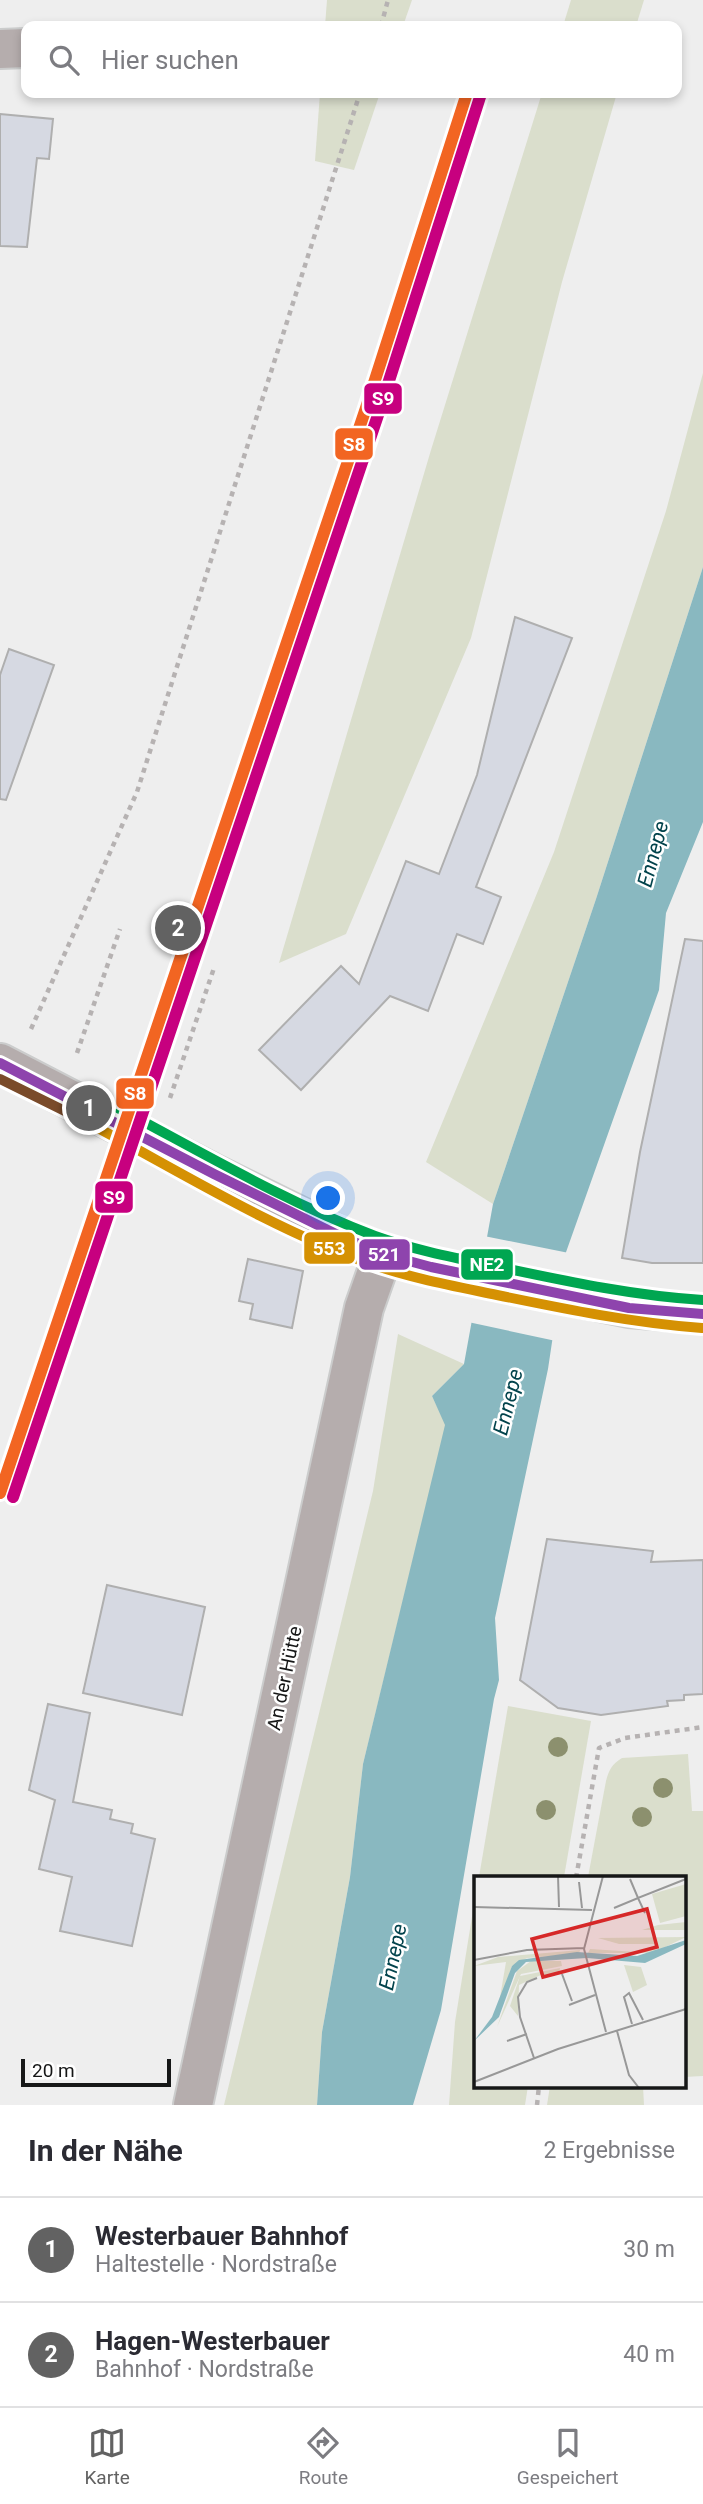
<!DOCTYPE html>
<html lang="de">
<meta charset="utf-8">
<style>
body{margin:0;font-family:Roboto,sans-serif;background:#f7f7f7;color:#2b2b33}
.scale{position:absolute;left:21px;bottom:18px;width:150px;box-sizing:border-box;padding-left:7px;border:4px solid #161717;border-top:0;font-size:19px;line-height:24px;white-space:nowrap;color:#161717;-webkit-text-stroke:5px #fff;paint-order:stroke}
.you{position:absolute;left:329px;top:1199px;width:24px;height:24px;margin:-18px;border:5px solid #fff;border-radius:50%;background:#1a73e8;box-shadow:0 0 0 10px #1a73e833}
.badge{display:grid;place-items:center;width:46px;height:46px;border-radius:50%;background:#626262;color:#fff;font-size:23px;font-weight:700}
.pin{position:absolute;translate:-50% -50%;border:4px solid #fff;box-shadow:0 2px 7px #0006}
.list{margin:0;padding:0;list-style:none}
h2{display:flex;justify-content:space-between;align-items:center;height:91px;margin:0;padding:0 28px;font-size:30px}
h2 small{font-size:23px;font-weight:400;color:#7c7c81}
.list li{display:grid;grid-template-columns:46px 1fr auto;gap:21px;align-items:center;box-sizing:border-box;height:105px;padding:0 28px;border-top:2px solid #e1e1e2}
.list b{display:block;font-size:26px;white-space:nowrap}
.list p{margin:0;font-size:23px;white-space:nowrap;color:#7c7c81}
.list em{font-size:23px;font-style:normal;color:#7c7c81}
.icon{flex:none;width:38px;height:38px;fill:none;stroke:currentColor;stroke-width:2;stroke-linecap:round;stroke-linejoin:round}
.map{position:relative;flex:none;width:703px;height:2105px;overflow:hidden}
.search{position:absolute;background:#fff;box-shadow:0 4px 10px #0003;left:21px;right:21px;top:21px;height:77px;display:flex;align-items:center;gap:18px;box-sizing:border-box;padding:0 24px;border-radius:14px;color:#7c7c81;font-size:26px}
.sheet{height:301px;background:#fff}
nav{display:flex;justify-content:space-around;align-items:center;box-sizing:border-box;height:98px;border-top:2px solid #e1e1e2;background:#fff;font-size:19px;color:#7c7c81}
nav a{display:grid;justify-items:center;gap:4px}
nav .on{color:#626262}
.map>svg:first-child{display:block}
.green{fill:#dadecc}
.water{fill:#89b8c0}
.pier{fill:#eee}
.building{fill:#d6d9e2;stroke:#afafaf;stroke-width:2}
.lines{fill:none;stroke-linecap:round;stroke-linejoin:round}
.minor-casing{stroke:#cbcccc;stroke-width:42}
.path{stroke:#b6b2b2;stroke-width:4.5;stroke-dasharray:5 5;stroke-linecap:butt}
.minor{stroke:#b5adad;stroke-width:38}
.bus-1-casing{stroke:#fff;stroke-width:16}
.bus-2-casing{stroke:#fff;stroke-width:16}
.bus-3-casing{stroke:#fff;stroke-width:16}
.bus-4-casing{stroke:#fff;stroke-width:16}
.bus-1{stroke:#8e44ad;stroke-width:10}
.bus-2{stroke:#d59103;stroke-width:10}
.bus-3{stroke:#00a651;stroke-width:10}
.bus-4{stroke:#7a4b2a;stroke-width:10}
.rail-1-casing{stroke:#fff;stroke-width:18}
.rail-2-casing{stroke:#fff;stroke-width:18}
.rail-1{stroke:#f26522;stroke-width:12}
.rail-2{stroke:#c7007f;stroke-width:12}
.tree{fill:#8c906e}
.labels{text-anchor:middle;stroke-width:5;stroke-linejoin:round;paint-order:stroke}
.street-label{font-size:19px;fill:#161717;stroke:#fff}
.water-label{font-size:21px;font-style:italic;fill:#02434c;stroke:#fff}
.inset-road{fill:none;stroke:#989898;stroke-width:2}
.view{fill:#d62828;fill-opacity:0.15;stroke:#d62828;stroke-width:3.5}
.inset-edge{fill:none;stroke:#161717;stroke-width:3.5}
.line-badge{stroke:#fff;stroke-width:2.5}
.badge-label{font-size:19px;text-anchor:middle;font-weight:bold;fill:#fff}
</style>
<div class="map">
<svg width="703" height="2105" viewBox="0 0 703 2105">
<rect width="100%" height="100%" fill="#eee"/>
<g class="green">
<path d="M327,0h85l-9,26h-78z"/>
<path d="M571,0h73l-8,26h-73z"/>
<path d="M320,93h60l-26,77 -39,-9z"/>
<path d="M542,93h75l-55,189 -91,356 -125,296 -67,29 152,-513z"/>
<path d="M703,373v194l-107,332 -103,305 -67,-42 128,-310 112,-341z"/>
<path d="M398,1334l66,30 -32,32 14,29 -83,339 -13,113 -28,155 -5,73h-93l149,-614z"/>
<path d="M508,1706l83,15 -27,156h-85z"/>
<path d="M688,1754l4,57h11v265l-19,1v-199l-96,-1 18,-96c3,-11 6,-17 16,-23z"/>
<path d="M475,1898l1,188h52l-3,19h-76l6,-83z"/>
<path d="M550,2086h93l1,19h-97z"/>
</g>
<path class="water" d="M703,567v255l-37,91 -7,77 -94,265 -17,114 -53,249 4,62 -5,19 -53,311 -28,95h-96l5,-73 28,-155 13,-113 82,-339 -13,-29 32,-32 29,-160 103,-305z"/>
<path class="pier" d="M484,1236l85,17 -13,88 -88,-19z"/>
<g class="building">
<path d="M0,114l53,5 -4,40 -12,-1 -10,89 -27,-1z"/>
<path d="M515,617l57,21 -96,249 25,10 -18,47 -26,-10 -29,77 -38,-15 -89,94 -42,-40 82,-84 18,18 47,-123 33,13 38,-99z"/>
<path d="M9,649l45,16 -48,135 -6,-1v-124z"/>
<path d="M685,939l18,2v322h-51l-30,-5 18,-106z"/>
<path d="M248,1259l55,12 -11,57 -42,-9 3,-15 -14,-3z"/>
<path d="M547,1539l106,12 -2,11 52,-2v134l-19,1v5l-17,1 1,5 -67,9 -43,-7 -38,-28z"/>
<path d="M107,1585l98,22 -23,108 -99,-22z"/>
<path d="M48,1704l42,9 -17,89 39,8 -2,9 23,5 -2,9 24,6 -23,107 -72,-15 12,-54 -33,-8 16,-69 -26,-10z"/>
</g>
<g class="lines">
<defs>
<g id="minor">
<path d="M0,49l26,-1"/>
<path d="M0,1063l214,111 126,62 43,18 48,13 198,41 74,6"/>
<path d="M193,2105l171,-797 19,-54"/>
</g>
</defs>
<use href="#minor" class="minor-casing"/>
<g class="path">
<path d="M381,26l7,-26"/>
<path d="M31,1029l106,-237 223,-699"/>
<path d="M77,1053l43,-124"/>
<path d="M170,1098l44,-130"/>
<path d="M576,1878l23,-130 26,-10 78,-11"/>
<path d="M537,2105l2,-19"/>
</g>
<use href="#minor" class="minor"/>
<defs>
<path id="bus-1" d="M0,1063l214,111 126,62 43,18 48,13 198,41 74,6"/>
<path id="bus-2" d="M83,1120c93,49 185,107 285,143 42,15 86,23 129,32 68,14 136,28 205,33"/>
<path id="bus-3" d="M95,1096c93,48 183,103 280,140 42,15 86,23 129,32 66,14 132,28 199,32"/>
<path id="bus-4" d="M0,1079l83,41"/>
</defs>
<use href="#bus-1" class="bus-1-casing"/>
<use href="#bus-2" class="bus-2-casing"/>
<use href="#bus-3" class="bus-3-casing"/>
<use href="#bus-4" class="bus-4-casing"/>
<use href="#bus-1" class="bus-1"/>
<use href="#bus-2" class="bus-2"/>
<use href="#bus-3" class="bus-3"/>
<use href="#bus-4" class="bus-4"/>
<defs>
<path id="rail-1" d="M0,1493l366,-1085 101,-315"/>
<path id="rail-2" d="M13,1497l366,-1085 101,-315"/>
</defs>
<use href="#rail-1" class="rail-1-casing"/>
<use href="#rail-2" class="rail-2-casing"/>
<use href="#rail-1" class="rail-1"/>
<use href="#rail-2" class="rail-2"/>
</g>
<g class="tree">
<circle cx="558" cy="1747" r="10"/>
<circle cx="663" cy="1788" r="10"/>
<circle cx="546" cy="1810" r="10"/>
<circle cx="642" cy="1817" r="10"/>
</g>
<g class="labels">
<g class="street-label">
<text transform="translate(284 1678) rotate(-78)" y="7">An der Hütte</text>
</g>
<g class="water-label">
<text transform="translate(653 854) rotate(-75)" y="7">Ennepe</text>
<text transform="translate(508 1402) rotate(-76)" y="7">Ennepe</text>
<text transform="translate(393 1957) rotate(-78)" y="7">Ennepe</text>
</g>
</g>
<g transform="translate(474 1876)">
<rect width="212" height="212" fill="#eee"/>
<path d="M212,8v32l-26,7 -8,-29zM212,46v8h-44l16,-5zM212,61l-33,16h-65l2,-4 47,3 21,-8h-39l-21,-6zM106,74l-1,4 -52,4 -15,8 -13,37 7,-41 -32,4 24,-9zM57,85h30l1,5 -41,8 -24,53 20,-56zM150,89l17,2 6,18 -14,7zM86,92l-1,5 -15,5 -1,-4 -24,11 -1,31 -8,-10 10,-30z" fill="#dadecc"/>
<path d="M212,64v4l-41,19 -58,-5 -61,4 -11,11 -16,44 -25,24 18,-24 20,-51 7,-6 58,-8 60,4z" fill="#89b8c0"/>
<path class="inset-road" d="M84,0l1,31M129,0l-19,73 22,83M156,3l8,19 48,-19M105,6l3,26M0,31l118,3M140,32l24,-10 7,15M0,84l53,-10 57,-2M88,98l10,27M95,129l26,-10M158,148l-8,-27 5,-4 14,27M143,155l12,44 10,13M33,165l20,-7M60,182l-14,-41 -2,-20 9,-15 10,-4M0,206l84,-33 128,-40"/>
<path class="view" d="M173,33l10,38 -114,30 -11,-38z"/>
<rect width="212" height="212" class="inset-edge"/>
</g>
<g class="line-badge">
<rect x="363" y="382" width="40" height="33" rx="7" fill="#c7007f"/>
<rect x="334" y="427" width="40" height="34" rx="7" fill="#f26522"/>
<rect x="115" y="1077" width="40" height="33" rx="7" fill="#f26522"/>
<rect x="94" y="1180" width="40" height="34" rx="7" fill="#c7007f"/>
<rect x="303" y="1231" width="53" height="34" rx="7" fill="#d59103"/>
<rect x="358" y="1238" width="53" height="33" rx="7" fill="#8e44ad"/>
<rect x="460" y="1248" width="54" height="33" rx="7" fill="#00a651"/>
</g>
<g class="badge-label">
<text x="383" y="405">S9</text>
<text x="354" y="451">S8</text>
<text x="135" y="1100">S8</text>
<text x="114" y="1204">S9</text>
<text x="329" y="1255">553</text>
<text x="384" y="1261">521</text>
<text x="487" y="1271">NE2</text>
</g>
</svg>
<div class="scale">20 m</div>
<div class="you"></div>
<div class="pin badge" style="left:89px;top:1108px">1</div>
<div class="pin badge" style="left:178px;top:928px">2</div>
<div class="search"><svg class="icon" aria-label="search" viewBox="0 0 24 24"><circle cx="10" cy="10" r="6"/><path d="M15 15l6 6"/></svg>Hier suchen</div>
</div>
<section class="sheet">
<h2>In der Nähe<small>2 Ergebnisse</small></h2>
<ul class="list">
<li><span class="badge">1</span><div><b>Westerbauer Bahnhof</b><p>Haltestelle · Nordstraße</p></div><em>30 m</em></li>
<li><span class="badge">2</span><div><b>Hagen-Westerbauer</b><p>Bahnhof · Nordstraße</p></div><em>40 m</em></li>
</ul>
</section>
<nav>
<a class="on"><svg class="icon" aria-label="map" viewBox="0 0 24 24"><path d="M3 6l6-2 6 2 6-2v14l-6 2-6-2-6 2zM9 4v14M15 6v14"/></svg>Karte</a>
<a><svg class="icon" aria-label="directions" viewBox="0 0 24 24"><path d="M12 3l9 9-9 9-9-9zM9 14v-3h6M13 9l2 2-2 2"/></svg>Route</a>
<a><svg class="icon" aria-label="saved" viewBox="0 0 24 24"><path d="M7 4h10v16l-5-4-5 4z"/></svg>Gespeichert</a>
</nav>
